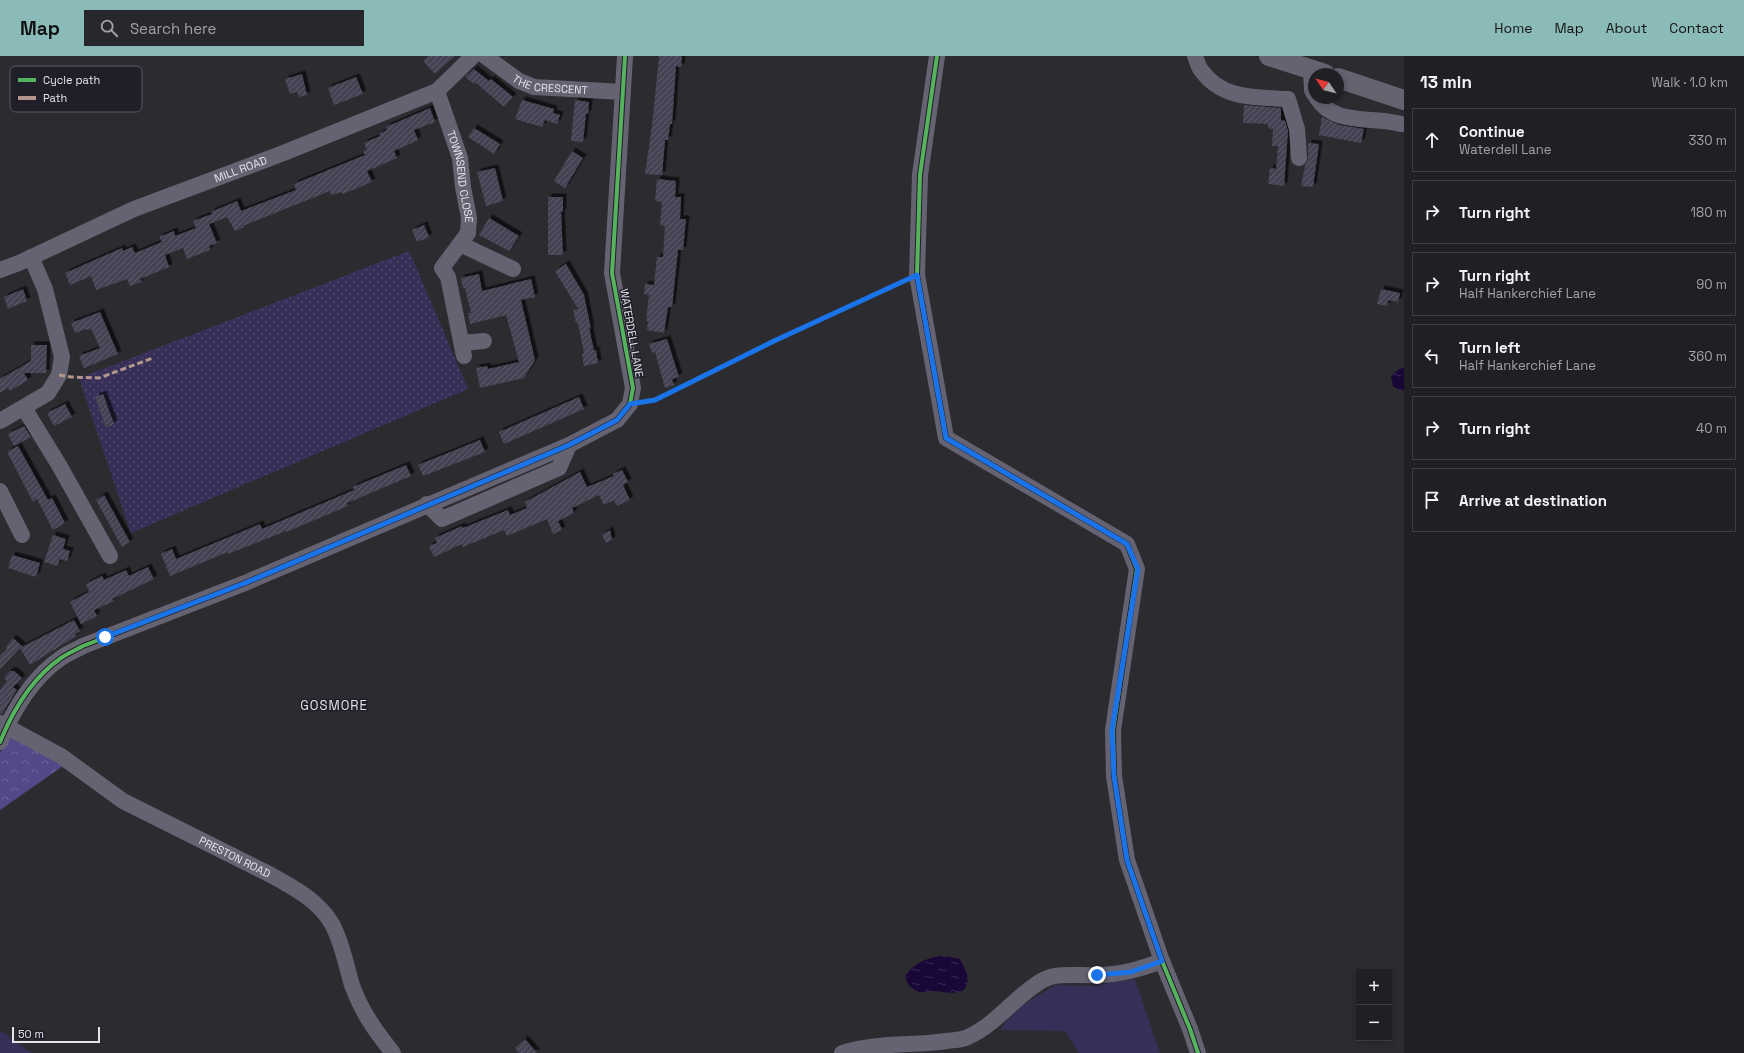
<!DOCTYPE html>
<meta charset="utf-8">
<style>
body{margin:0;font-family:"Space Grotesk",sans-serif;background:#28282c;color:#f1f3f6}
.controls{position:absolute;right:12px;bottom:12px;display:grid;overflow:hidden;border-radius:0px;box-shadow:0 2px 6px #0003}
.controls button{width:36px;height:36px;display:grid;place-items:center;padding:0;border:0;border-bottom:1px solid #3d3e41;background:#202024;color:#f1f3f6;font:20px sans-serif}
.compass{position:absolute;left:1308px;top:12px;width:36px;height:36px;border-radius:50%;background:#202024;box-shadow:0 2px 6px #0003;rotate:305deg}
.scale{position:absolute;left:12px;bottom:10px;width:88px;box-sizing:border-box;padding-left:4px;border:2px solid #e4e4eb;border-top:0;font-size:11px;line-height:14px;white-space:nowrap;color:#e4e4eb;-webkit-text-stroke:3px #201e29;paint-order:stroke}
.stop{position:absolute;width:12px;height:12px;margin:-9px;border:3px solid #1a73e8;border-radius:50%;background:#fff}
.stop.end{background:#1a73e8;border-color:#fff;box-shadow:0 1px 4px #0008}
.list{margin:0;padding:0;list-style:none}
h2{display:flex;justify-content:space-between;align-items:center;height:52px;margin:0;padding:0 16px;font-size:17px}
h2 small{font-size:13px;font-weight:400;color:#a2a3a6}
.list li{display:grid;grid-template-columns:26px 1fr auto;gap:12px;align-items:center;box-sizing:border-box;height:64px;margin:0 8px 8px;padding:0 8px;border:1px solid #3d3e41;border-radius:0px}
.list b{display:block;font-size:15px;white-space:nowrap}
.list p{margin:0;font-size:13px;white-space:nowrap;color:#a2a3a6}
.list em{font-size:13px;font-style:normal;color:#a2a3a6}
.icon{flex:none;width:22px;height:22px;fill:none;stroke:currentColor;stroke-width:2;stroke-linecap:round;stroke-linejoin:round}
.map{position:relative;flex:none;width:1404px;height:997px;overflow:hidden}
header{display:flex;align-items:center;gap:24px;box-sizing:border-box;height:56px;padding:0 20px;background:#8bbbb9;color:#111}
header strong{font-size:19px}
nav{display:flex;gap:22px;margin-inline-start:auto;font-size:14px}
.search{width:280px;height:36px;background:#28282c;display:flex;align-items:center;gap:10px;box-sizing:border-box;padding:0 14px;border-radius:0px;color:#a2a3a6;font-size:15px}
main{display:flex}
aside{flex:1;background:#202024}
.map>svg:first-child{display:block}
.grass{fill:#372f57}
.forest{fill:url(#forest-crowns)}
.park{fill:url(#park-dots)}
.water{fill:url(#water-ripples)}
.building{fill:url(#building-hatch);filter:url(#shadow)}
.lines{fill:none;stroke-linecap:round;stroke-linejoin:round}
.path{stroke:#696873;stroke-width:2;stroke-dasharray:3 2;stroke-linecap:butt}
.minor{stroke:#656371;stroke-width:16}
.major{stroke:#666371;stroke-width:20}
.quiet{stroke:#b2968c;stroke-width:3;stroke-dasharray:6 3;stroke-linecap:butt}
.cycleway-casing{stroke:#201e29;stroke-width:6}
.cycleway{stroke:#56b35d;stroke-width:4}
.route{stroke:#1a73e8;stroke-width:5}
.labels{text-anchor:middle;stroke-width:3;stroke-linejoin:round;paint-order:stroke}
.street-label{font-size:11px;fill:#e4e4eb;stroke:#201e29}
.quarter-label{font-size:13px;letter-spacing:1px;fill:#e4e4eb;stroke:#201e29}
.key{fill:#201e29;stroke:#5b5963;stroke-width:1}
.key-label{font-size:11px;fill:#e4e4eb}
</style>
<header>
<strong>Map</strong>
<div class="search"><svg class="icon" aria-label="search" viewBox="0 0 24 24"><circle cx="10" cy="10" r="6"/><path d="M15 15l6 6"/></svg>Search here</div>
<nav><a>Home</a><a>Map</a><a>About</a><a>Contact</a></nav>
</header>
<main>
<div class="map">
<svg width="1404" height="997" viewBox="0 0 1404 997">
<defs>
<pattern id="forest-crowns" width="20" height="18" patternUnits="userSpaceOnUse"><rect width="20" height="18" fill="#554889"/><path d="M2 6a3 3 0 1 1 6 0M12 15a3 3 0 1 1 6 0" fill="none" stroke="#6d629a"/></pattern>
<pattern id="park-dots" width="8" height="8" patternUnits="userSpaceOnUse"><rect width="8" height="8" fill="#372f57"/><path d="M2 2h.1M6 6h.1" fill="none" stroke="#544d6f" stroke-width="1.8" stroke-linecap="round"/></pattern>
<pattern id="water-ripples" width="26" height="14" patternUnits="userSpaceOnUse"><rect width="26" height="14" fill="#180737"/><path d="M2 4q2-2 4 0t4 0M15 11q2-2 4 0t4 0" fill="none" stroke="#392b54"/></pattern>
<pattern id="building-hatch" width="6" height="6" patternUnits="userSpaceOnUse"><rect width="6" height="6" fill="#464252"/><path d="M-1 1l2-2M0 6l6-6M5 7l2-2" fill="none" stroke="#615d6b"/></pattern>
<filter id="shadow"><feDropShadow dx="3.5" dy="-3.5" stdDeviation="0" flood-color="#0009"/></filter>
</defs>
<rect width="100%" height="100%" fill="#2b2b30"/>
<g class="grass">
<path d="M1135,923l25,74h-81l-14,-22 -65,-1 15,-20 40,-25 35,1z"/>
<path d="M0,974l31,23h-31z"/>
</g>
<path class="forest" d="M9,678l54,32 -63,44v-57z"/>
<path class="park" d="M409,195l59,138 -337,144 -52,-155z"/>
<g class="water">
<path d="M1404,312v22h-6l-5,-4 -2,-10 8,-7z"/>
<path d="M944,900l16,3c5,10 12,20 4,31 -12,6 -22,0 -34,1 -6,0 -9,3 -15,-1 -6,-3 -8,-7 -10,-13 7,-13 25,-21 39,-21z"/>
</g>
<g class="building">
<path d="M428,0h27l-20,18 -12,-13z"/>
<path d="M659,0h23l-1,11 -5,-1 -4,58h-2l-2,16h-3l-3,35 -17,-1 7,-48z"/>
<path d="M474,13l15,12 2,-2 22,18 -9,10 -29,-25 -1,2 -9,-7z"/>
<path d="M302,18l5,21 -8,2 -2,-5 -7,2 -5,-15z"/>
<path d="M356,21l7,17 -29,11 -6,-17z"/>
<path d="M522,44l32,9 -1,4 7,2 -3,9 -12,-4 -3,7 -27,-8z"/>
<path d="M575,44l14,2 -1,12h-2l-3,28 -12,-1z"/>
<path d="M1244,49l37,3v12l4,1 3,10 -4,55 -16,-2 2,-16 6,1 2,-23h-6l1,-17 -5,-1v-4l-25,-1z"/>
<path d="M430,52l5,14 -21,8 4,10 -24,11 3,7 -30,13 5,11 -29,12 -1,-2 -11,3 -1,-4 -87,35 1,1 -9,4 -8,-14 -18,7 8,19 -8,3 1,4 -23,9 -4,-11 -18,7 4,12 -29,12 1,3 -11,4 -3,-7 -31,11 -5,-14 -21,9 -5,-12 57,-25 1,3 9,-4 3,6 27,-11 -3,-5 15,-6 1,5 21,-8 -3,-7 19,-7 -1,-2 26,-11 4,10 55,-21 -2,-6 71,-29 -2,-4 4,-1 -3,-7 16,-7 -1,-2 8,-4 -1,-3z"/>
<path d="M1322,61l18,8 24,4 -3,14 -42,-8z"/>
<path d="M474,72l26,16 -6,10 -26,-17z"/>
<path d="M1308,87l11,1 -6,43 -12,-1 4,-20 3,-8z"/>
<path d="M572,95l11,7 -18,30 -11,-7z"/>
<path d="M495,112l8,33 -17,5 -9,-34z"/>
<path d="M657,123l19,2 -1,16h6l-1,22h6l-3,31h-5l-6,57h-4l-4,26 -17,-3 1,-9h-2l3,-26 -5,-1 1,-10 9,1 3,-28h6l2,-31 -5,-1 2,-23 -7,-1z"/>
<path d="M548,141h15v15h-2l2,43h-15z"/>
<path d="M489,162l30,18 -10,15 -30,-16z"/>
<path d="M424,169l5,12 -12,5 -5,-12z"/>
<path d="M566,208l18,31 7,34 -2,-2 5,24 2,-1 2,13 -14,3 -2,-12 2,-1 -6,-30h-2l-3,-13 5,-1 -23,-38z"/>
<path d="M479,218l3,17 49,-12 4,18 -14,3 14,60 -11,18 -44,10 -4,-20 11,-2 1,3 31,-7 -13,-47 -36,9 -2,-11h3l-6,-25h-2l-2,-10z"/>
<path d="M23,233l4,12 -19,8 -4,-12z"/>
<path d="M1381,233l19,4 -2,9 -10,-2 -1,6 -10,-2z"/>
<path d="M100,256l18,42 -34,14 -5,-12 21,-8 -9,-19 -4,1 -1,-1 -11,4 -4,-10z"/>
<path d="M667,283l12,38 -7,2 2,6 -9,3 -10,-36 -3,1 -3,-9z"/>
<path d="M31,289h16l-1,28h-22l4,7 -18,11 -2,-3 -8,5v-14l31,-18z"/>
<path d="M103,338l11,30 -8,4 -11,-31z"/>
<path d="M579,341l5,12 -80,35 -5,-12z"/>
<path d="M65,348l7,13 -18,9 -7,-13z"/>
<path d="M24,370l7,11 -17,9 -6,-12z"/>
<path d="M480,384l5,12 -62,24 -5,-11z"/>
<path d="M18,390l30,54 4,-2 13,25 -12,7 -16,-31 -4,3 -26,-50z"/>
<path d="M406,409l5,11 -64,27 1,3 -62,26v-1l-58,23v-2l-58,24 -9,-22 11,-5 4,10 84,-35 2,5 92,-39 -1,-3z"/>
<path d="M622,414l6,12 -5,3 7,15 -13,6 -3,-6 -10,5 -5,-10 -27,13 2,5 -16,8 4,9 -9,4 -6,-15 -40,17 -3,-6 -41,17 -1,-3 -28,13 -5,-11 8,-3 -2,-5 27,-12 1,2 45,-18 2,5 17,-7 -2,-6 55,-30 7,15 27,-11 -1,-2z"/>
<path d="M104,439l26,47 -8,5 -26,-47z"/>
<path d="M610,474l2,10 -6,3 -4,-8z"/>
<path d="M53,479l13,4 -3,10 7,2 -3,10 -7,-2 -3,7 -13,-4z"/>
<path d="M12,499l28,8 -4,14 -28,-9z"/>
<path d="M148,511l6,12 -42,20 2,2 -20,9 3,6 -16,8 -11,-22 19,-10 -3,-8 16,-8 2,4 22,-10 3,6z"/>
<path d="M74,564l6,11 -5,3 1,2 -46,29 -10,-17z"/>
<path d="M13,582l9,8 -22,23v-13l7,-7 -1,-2z"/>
<path d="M10,615h4l8,7 -9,9 4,3 -15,24h-2v-24l7,-9 -3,-3z"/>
<path d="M525,983l12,14h-18l-4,-5z"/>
</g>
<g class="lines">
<path class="path" d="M645,345l10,-1 119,-59 131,-60"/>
<g class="minor">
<path id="s1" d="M485,0l34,25 15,6 89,5"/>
<path d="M937,0l-17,119 -3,100 29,163 181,106 10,25 -24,161 1,46 13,84 35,101 28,68 8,24"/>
<path d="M1195,0c2,4 3,11 6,14 21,30 55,27 87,29l9,30 2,29"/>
<path d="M1311,14l1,20 2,4"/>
<path id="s2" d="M437,35l23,67 3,29 6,31 -1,15 -26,35 6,9 16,79"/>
<path d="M1317,42c17,28 55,18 84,26"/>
<path d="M460,188l53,25"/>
<path id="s3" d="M0,214l19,-7 115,-54 147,-55 156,-63 36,-35"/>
<path d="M462,287l22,-2"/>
<path d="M24,352l35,57 51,91"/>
<path d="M0,365l48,-28 11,-18 3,-18 -17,-68 -14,-32"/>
<path d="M0,435l22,44"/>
<path d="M427,448l15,15 117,-51 10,-23"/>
<path id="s4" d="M0,667l61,33 62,45 148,74c22,12 48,26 61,49 10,18 14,41 20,61 9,26 24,47 41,68"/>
<path d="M0,686c13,-32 32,-64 61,-84 7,-5 15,-8 22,-12l162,-63 324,-138 48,-25 13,-16 3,-16 -21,-115 13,-217"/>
<path d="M842,997c34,-11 71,-7 105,-12 7,-1 15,-1 21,-4 29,-13 48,-42 75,-57 14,-8 38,-4 54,-5 23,0 43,-6 65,-14"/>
</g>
<g class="major">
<path d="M1269,0l56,18"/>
<path d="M1338,22l66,22"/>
</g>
<path class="quiet" d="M59,319l12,2 28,1 54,-20"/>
<defs>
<g id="cycleway">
<path d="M937,0l-17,119 -3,100 29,163 181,106 10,25 -24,161 1,46 13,84 35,101 28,68 8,24"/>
<path d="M0,686c13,-32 32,-64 61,-84 7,-5 15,-8 22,-12l162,-63 324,-138 48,-25 13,-16 3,-16 -21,-115 13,-217"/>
</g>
</defs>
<use href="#cycleway" class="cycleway-casing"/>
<use href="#cycleway" class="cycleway"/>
</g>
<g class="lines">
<path class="route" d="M105,581l140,-54 324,-138 48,-25 13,-16 25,-4 119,-59 143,-66 29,163 181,106 11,25 -26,161 2,46 13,84 35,101 -31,11 -34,3"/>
</g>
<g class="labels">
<g class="street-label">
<text dy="4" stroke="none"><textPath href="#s1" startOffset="74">THE CRESCENT</textPath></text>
<text dy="4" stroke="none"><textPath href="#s3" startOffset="261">MILL ROAD</textPath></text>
<text dy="4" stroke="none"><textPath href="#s2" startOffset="89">TOWNSEND CLOSE</textPath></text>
<text transform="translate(632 277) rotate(80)" y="4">WATERDELL LANE</text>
<text dy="4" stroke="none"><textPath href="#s4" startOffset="271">PRESTON ROAD</textPath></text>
</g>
<g class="quarter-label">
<text x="334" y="654">GOSMORE</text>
</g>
</g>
<rect x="10" y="10" width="132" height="46" rx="6" class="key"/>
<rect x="18" y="22" width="18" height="4" fill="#56b35d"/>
<rect x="18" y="40" width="18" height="4" fill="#b2968c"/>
<g class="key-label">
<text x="43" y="28">Cycle path</text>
<text x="43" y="46">Path</text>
</g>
</svg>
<div class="controls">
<button>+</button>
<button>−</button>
</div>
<svg class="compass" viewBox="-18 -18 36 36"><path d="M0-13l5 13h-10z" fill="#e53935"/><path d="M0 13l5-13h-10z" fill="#a2a3a6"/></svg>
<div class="scale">50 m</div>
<div class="stop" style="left:105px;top:581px"></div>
<div class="stop end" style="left:1097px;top:919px"></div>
</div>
<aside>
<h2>13 min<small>Walk · 1.0 km</small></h2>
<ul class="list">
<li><svg class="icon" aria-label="ahead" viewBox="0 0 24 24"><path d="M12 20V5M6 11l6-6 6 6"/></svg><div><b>Continue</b><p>Waterdell Lane</p></div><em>330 m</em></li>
<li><svg class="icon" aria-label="right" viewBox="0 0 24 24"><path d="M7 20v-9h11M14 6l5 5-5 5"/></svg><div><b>Turn right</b></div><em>180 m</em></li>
<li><svg class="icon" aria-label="right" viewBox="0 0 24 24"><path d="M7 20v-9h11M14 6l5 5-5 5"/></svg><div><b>Turn right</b><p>Half Hankerchief Lane</p></div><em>90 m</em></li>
<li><svg class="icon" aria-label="left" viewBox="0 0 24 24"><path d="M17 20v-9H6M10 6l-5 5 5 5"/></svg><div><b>Turn left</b><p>Half Hankerchief Lane</p></div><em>360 m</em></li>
<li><svg class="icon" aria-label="right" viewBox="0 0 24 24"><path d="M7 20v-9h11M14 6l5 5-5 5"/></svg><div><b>Turn right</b></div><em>40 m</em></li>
<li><svg class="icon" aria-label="arrive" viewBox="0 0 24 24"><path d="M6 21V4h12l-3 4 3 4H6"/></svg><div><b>Arrive at destination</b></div></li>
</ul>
</aside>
</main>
